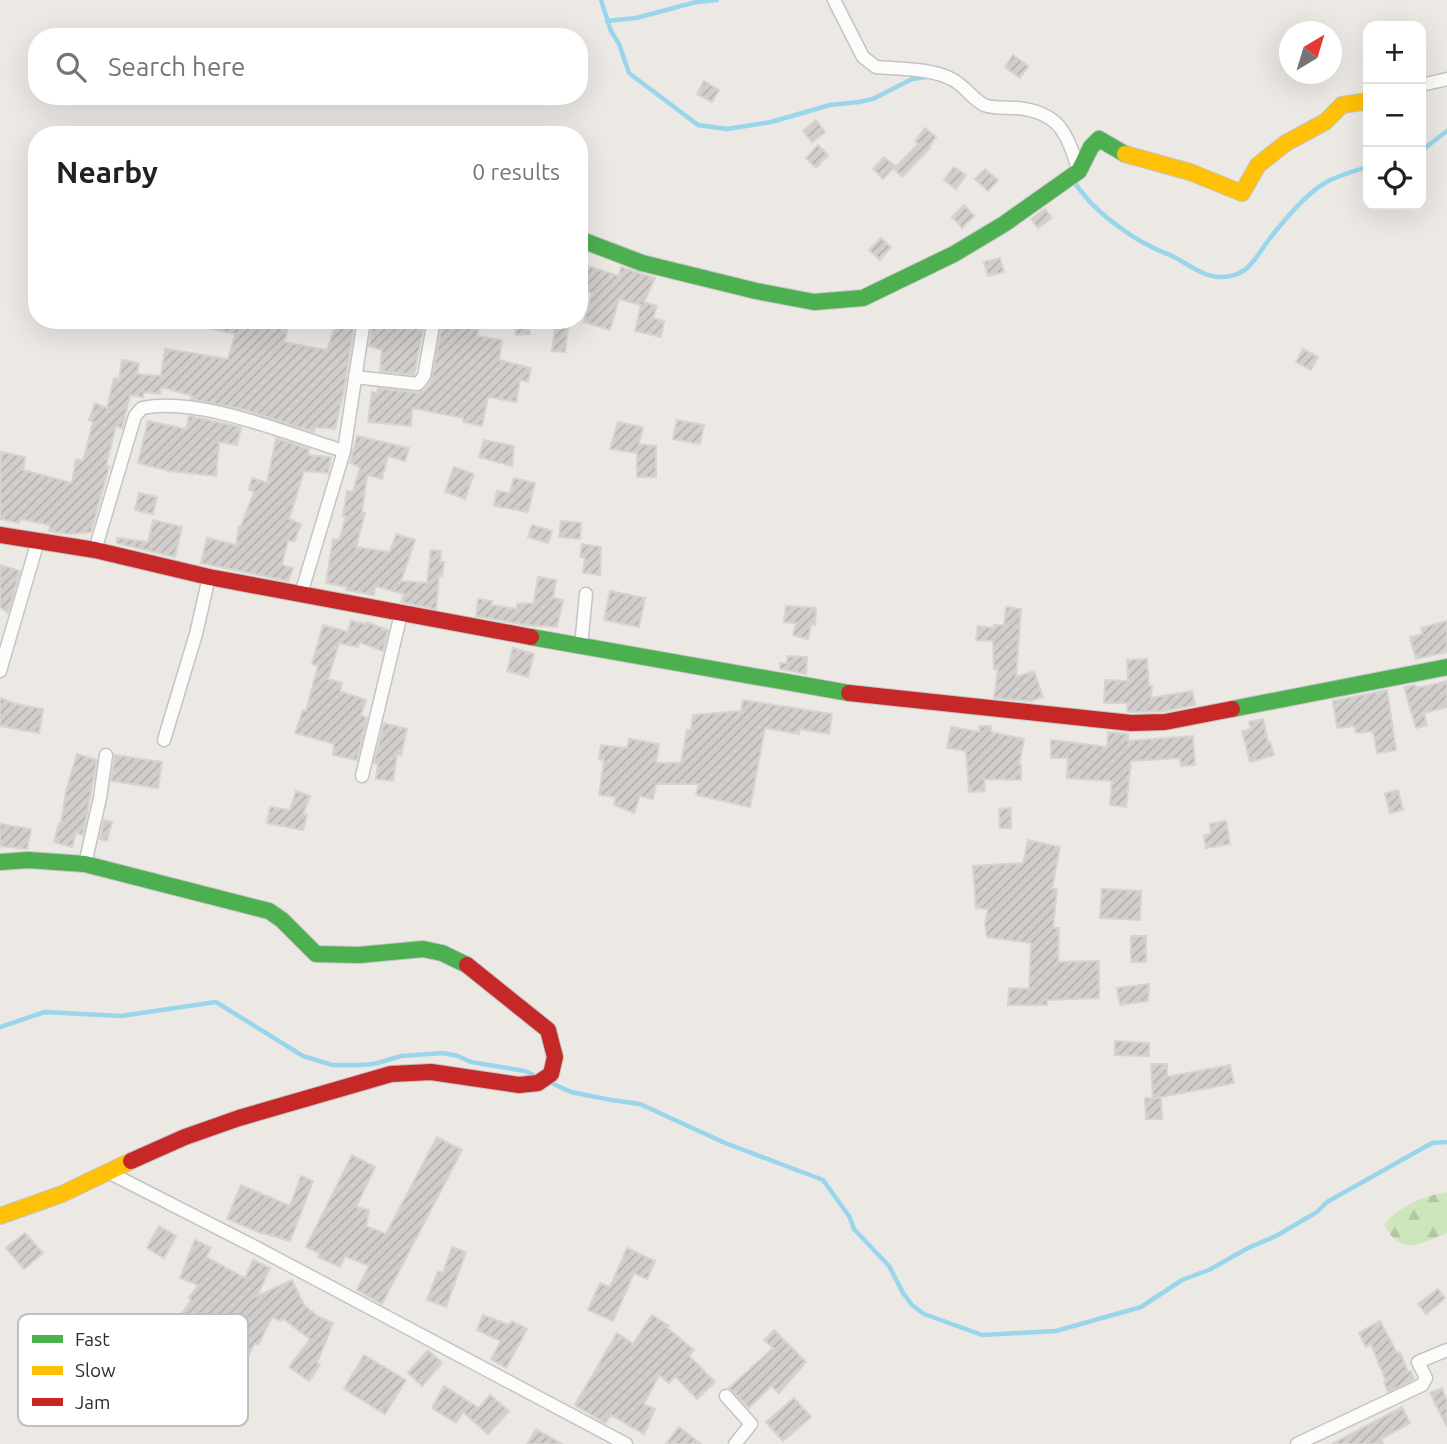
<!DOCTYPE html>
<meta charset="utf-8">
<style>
body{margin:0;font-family:Ubuntu,sans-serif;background:#f2f2f2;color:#202124}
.controls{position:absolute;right:21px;top:21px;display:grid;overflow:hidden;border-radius:14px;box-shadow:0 7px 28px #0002}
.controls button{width:63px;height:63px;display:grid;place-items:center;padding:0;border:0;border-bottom:2px solid #e0e0e0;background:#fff;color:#202124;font:35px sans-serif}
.compass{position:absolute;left:1279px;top:21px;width:63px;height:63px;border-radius:50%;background:#fff;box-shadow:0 7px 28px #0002;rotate:38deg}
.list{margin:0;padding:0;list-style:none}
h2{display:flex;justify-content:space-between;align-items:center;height:91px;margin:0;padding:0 28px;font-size:30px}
h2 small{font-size:23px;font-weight:400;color:#757577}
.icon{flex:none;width:38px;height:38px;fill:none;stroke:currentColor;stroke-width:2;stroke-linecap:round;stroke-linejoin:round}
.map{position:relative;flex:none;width:1447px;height:1444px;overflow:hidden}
.search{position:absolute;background:#fff;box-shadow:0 7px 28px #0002;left:28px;top:28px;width:560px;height:77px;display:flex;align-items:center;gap:18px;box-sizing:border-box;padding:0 24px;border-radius:28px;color:#757577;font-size:26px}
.panel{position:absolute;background:#fff;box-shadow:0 7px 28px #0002;left:28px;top:126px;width:560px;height:203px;border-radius:28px}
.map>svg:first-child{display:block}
.forest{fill:url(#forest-firs)}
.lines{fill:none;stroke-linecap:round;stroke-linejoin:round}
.stream{stroke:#99d6ec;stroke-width:4.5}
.building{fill:url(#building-hatch);stroke:#d7d4d0;stroke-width:2}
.street-casing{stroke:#c5c4c5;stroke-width:15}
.fast-casing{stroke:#c5c4c5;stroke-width:18}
.slow-casing{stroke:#c5c4c5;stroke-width:18}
.jam-casing{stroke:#c5c4c5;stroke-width:18}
.street{stroke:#fcfcfb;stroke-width:12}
.fast{stroke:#4caf50;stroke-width:16}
.slow{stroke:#ffc107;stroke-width:16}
.jam{stroke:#c62828;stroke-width:16}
.key{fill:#fff;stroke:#c0c0c0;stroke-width:2}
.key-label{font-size:19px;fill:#2e2e2e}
</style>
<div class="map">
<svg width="1447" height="1444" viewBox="0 0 1447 1444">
<defs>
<pattern id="forest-firs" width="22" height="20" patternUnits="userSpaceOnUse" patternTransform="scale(1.75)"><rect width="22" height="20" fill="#cee6be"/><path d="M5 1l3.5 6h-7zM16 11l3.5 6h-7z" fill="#b1c6a4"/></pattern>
<pattern id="building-hatch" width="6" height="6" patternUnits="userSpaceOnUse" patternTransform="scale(1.75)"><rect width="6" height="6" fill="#d1cecb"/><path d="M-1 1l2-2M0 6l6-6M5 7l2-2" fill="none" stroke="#b4b1af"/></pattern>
</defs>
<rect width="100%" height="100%" fill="#ece8e4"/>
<path class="forest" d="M1447,1192v41c-28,11 -45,24 -63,-8 14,-18 41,-30 63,-33z"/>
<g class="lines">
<g class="stream">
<path d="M601,0l10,31 8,13 10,29 69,52 29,4 44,-7 59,-17 29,-3 14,-3 39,-20 15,-2"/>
<path d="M607,21l29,-3 60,-16 21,-2"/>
<path d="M1421,151l26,-20"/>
<path d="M1074,181c17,29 60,60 91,72 18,6 34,23 54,24 30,1 36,-20 52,-40 14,-18 32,-40 52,-53 13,-8 31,-13 45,-17"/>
<path d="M0,1027l45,-15 76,4 95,-14 87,54 29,9h28l14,-1 27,-8 42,-3 15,3 13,6 54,9 11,5"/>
<path d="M547,1081l24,11 40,8 29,4 85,39 98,37 26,36 5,13 35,37 14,27 9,12 12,9 58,21 74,-4 85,-24 41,-27 27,-10 39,-22 28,-12 41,-24 10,-10 105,-59 15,-1"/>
</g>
</g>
<g class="building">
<path d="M1013,55l15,11 -8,12 -15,-11z"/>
<path d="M704,81l15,9 -7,12 -15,-8z"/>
<path d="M816,120l9,12 -13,10 -9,-11z"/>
<path d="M925,128l11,9 -7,10 1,1 -28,29 -8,-8 24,-25 -3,-3z"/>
<path d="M818,145l10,10 -12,13 -10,-10z"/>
<path d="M884,157l11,9 -12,13 -10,-10z"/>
<path d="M954,167l12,8 -10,14 -12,-9z"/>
<path d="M985,169l13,11 -10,11 -13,-12z"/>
<path d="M964,205l10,11 -12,12 -10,-11z"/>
<path d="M1045,209l7,9 -14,10 -7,-9z"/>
<path d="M881,238l10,9 -11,13 -11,-10z"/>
<path d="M1000,258l4,14 -16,4 -4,-14z"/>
<path d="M588,266l31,10 2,-9 34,11 -11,24 13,4 -4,12 11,3 -3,16 -26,-6 6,-26 -22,-6 -9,31 -26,-8 8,-29 -11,-4z"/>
<path d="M195,320h95l-6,22 43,8 10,-30h18l-11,71 -9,38 -20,-2 -1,5 -69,-22 -54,-11 1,-3 -31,-9 -1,7 -16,-2 -1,5 -13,-2 -8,33 -6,-2 -10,40 3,1 -18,65 -22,2 -20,-3 1,-6 -30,-6 -1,4 -19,-4 1,-67 24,5 -2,13 49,13 4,-24 7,2 10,-39 -4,-2 6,-17 12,5 7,-30 5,1 3,-19 17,3 -2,11 24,2 4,-27 63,10 7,-25 -40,-9z"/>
<path d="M390,320h35l-11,55 -34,-4 2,-21 -13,-4 4,-24 16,5z"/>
<path d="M443,320h38l-4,16 25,4 -3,20 32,8 -3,14 -8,-2 -4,22 -28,-5 -6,29 -19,-4v-4l-51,-10 -1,18 -43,-4 4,-30 5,1 1,-5 40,5 7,-3 6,-9z"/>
<path d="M528,320l2,14 -14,1 -1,-14z"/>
<path d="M556,320h13l-4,32 -13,-1z"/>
<path d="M1303,349l15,8 -7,13 -15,-8z"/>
<path d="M189,416l52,11 -4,18 -18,-3 -3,34 -47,-5 -31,-8 10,-42 38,8z"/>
<path d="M677,420l27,5 -4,19 -27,-5z"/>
<path d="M618,422l25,5 -4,17 17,2v31h-19v-24l-27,-4z"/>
<path d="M357,436l52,12 -4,13 -17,-5 -6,23 -15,-4 -5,37 3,1 -9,34 34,5 6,-18 19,6 -14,41 26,2 4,-33 10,1 -1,11h4l-2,15 -3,-1 -3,33 -35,-7 3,-8 -29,-8 -1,9 -28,-5 1,-3 -21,-4 7,-44 6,1 7,-24h-3l4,-25 6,1 7,-25 -10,-4z"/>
<path d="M276,438l33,11 -1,6 23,2 -3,16 -24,-2 -15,48 12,5 -7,18 -6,-2 -6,25 11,3 -5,13 -87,-18 6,-25 29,7 3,-19h2l13,-34 -5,-2 3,-12 15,5z"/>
<path d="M484,440l30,6 -2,20 -33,-9z"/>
<path d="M454,467l20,7 -9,25 -20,-7z"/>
<path d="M514,478l21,5 -7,29 -34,-6 3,-15 13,2z"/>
<path d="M139,493l18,4 -4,17 -18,-4z"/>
<path d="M153,520l29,7 -7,30 -58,-14v-5l31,4z"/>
<path d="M561,521l20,2 -1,16 -21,-2z"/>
<path d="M532,525l20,6 -4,12 -20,-6z"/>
<path d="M582,544l19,3 -1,28 -17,-2 2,-15 -5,-1z"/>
<path d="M0,565l20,6 -12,42 -8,-6z"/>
<path d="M538,577l18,3 -3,18 10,2 -6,27 -30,-2 -51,-9 2,-17 14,2 -1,4 26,4v-5l17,-1z"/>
<path d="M610,591l35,7 -6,29 -35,-7z"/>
<path d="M786,606l30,2 -1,17 -4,-1 -3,15 -15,-4 3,-12 -12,-1z"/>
<path d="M1006,607l15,2 -5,68 18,-6 9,26 -13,4 -36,-3 4,-29h-4l-1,-28 -17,-1 2,-14 16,2v-3h10z"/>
<path d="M351,621l15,3 1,-2 21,8 -5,21 -24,-9 -1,5 -19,-4 -11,36 14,4 -2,8 26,9 -5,15 6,3 -10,42 -24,-5 1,-11 -39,-11 8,-23 3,1 12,-45 -6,-2 11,-39 25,7z"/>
<path d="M1447,621v31l-31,7 -6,-22 13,-3 -2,-6z"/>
<path d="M513,648l21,6 -6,23 -21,-6z"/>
<path d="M787,656l20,1 -1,17 -26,-5v-6h7z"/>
<path d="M1147,659l2,27h3l-1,12 41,-7 3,14 -31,6 -33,1 -4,-1 1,-8h-24l1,-23 23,1 -1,-21z"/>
<path d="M1447,681v26l-23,6 3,12 -11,3 -12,-41 11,-2 2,3z"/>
<path d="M1387,690l9,60 -19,3 -4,-22 -17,2 -1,-7 -18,2 -4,-27z"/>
<path d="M0,698l16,6 27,5 -4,24 -39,-7z"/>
<path d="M743,700l89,14 -3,20 -29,-5 -1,5 -34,-6 -15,79 -54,-12 3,-11h-43l-3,15 -13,-3 -6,17 -20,-8 2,-8 -17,-2 5,-35 -5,-1 2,-14 26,3 2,-9 30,5 -3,19h25l6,-33h4l2,-15 48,-4z"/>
<path d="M1263,719l5,23h2l4,13 -24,7 -8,-31 9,-2 -2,-7z"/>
<path d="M384,723l23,6 -6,26 -4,-1 -4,27 -17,-2 2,-15 -4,-1z"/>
<path d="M979,726h12v6l33,7 -5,26h2v15l-37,-1 1,12 -16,1 -3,-41 -19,-3 4,-21 29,5z"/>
<path d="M1108,732l20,2v7l65,-5 2,29 -14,1 -1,-8 -49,3 -5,46 -16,-2 2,-24 -45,-3 1,-20h-17v-18l56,7z"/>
<path d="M77,754l20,6 -14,75 -7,-2 -4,14 -18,-5 5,-19h2l5,-32z"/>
<path d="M115,755l47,7 -4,26 -47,-7z"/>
<path d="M1398,790l5,20 -13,3 -5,-19z"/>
<path d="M296,791l14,5 -7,18 4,1 -4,15 -36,-7 3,-16 20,3z"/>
<path d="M1011,808v20h-11l-1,-19z"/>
<path d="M104,820l8,2 -5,19 -7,-2z"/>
<path d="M1226,821l4,23 -24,4 -2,-13 7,-1 -1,-10z"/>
<path d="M0,824l31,5 -4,20 -27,-3z"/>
<path d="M1028,840l32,7 -8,42h5l-4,39h6l-1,34 41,-1v37l-52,2v5h-39l1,-17 20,1 2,-46 -44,-6 -2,-14 3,-14 -12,-1 -3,-42 50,-3z"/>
<path d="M1102,889l39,2 -1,29 -40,-2z"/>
<rect x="1131" y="936" width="15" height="26"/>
<path d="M1149,984l-1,17 -28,4 -3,-17z"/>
<path d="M1115,1041l34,2v13l-34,-1z"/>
<path d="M1151,1064h16v13l63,-12 4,18 -78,15h5l1,21h-16l-1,-21h8z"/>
<path d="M437,1137l25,13 -80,154 -25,-14 12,-24 -24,-10 -5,11 -22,-10 2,-3 -14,-7 46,-92 23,12 -19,40 13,3 -3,16 20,8z"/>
<path d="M301,1176l12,5 -23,60 -32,-9 -31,-13 14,-34 49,21z"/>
<path d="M159,1226l17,10 -12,22 -17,-10z"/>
<path d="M25,1233l18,20 -19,16 -18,-21z"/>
<path d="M195,1240l16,8 -5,9 39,21 8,-18 17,8 -13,28 35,-16 12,25 15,12 14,6 -16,40 3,2 -11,16 -20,-14 21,-28 -28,-21 -1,3 -9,-4 -14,28 -3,-2 -6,12 -4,-2 -15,21 -60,-44 21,-30 -2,-2 9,-13 -18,-7z"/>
<path d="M452,1247l14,5 -20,55 -19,-7 11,-29 5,2z"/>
<path d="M627,1248l28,13 -8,18 -13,-6 -21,48 -25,-11 12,-27 10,4z"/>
<path d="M1438,1289l7,9 -19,16 -8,-10z"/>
<path d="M483,1315l26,10 3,-4 15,8 -21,39 -15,-9 10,-18 -24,-11z"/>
<path d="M652,1315l17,11 -2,2 27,22 -5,6 26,26 -18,17 -22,-23 -6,7 -10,-8 -15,29 11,5 -11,25 -33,-19 -6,8 -30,-18 42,-72 16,11z"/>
<path d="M1380,1321l17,32 3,-1 8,20 3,-1 3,8 -26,13 -4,-10 2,-1 -15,-37 -5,3 -7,-14z"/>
<path d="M774,1330l32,32 -27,31 -8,-7 -22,22 -20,-20 44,-40 -9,-8z"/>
<path d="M428,1350l14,13 -20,23 -14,-13z"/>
<path d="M364,1355l42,25 -21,34 -41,-25z"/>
<path d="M444,1386l35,22 11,-13 19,16 -21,23 -25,-22 -7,11 -24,-15z"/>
<path d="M1442,1388l5,13v26l-17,-34z"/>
<path d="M794,1398l17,19 -28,24 -17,-19z"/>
<path d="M1402,1407l8,16 -29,16 2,5h-51z"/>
<path d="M679,1427l22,17h-35z"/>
<path d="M536,1429l26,15h-35z"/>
</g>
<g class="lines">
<defs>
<g id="street">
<path d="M834,0l29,57 13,10c24,2 58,1 79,14 11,7 18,18 29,24 10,4 22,2 33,3 43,4 50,26 62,63"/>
<path d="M1421,85l26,-6"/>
<path d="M355,377l63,7 6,-8 10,-56"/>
<path d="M95,550l40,-134 7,-8c57,-12 145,26 202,43"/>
<path d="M301,594l43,-143 20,-131"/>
<path d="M581,646l5,-52"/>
<path d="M0,671l38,-130"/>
<path d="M164,740l32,-106 13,-57"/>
<path d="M362,776l39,-162"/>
<path d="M85,864l15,-66 6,-43"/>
<path d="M110,1173l149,76 367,195"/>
<path d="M726,1396l25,28 -16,20"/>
<path d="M1297,1444l125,-59 4,-7 -8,-16 29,-12"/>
</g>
<g id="fast">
<path d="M579,239l63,24 114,28 58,11 49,-4 91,-44 50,-30 75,-53 12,-24 8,-8 26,15"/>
<path d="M531,637l318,56"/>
<path d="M1232,709l215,-42"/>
<path d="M0,862l28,-2 57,4 184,47 13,9 34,34 43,1 64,-6 19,4 25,12"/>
</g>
<g id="slow">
<path d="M1125,154l65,18 52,21 16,-28 28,-22 39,-21 17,-17 26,-4"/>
<path d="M0,1216l62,-22 69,-33"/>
</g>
<g id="jam">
<path d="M0,535l95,15 114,27 322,60"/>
<path d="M849,693l282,30 34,-1 67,-13"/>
<path d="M131,1161l54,-24 54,-19 152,-44 40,-2 88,13 19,-2 13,-9 4,-17 -7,-27 -81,-65"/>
</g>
</defs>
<use href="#street" class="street-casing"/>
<use href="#fast" class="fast-casing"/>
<use href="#slow" class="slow-casing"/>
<use href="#jam" class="jam-casing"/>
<use href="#street" class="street"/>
<use href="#fast" class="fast"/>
<use href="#slow" class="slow"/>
<use href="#jam" class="jam"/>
</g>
<rect x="18" y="1314" width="230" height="112" rx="10" class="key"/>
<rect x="32" y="1335" width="31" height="8" fill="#4caf50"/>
<rect x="32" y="1366" width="31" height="9" fill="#ffc107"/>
<rect x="32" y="1398" width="31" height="8" fill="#c62828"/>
<g class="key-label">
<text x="75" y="1346">Fast</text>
<text x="75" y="1377">Slow</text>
<text x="75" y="1409">Jam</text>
</g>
</svg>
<div class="controls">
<button>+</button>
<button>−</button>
<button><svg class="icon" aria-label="locate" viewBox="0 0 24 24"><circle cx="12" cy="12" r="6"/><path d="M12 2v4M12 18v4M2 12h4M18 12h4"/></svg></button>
</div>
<svg class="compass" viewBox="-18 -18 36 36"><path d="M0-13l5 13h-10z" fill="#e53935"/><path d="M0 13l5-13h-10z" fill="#757577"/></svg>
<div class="search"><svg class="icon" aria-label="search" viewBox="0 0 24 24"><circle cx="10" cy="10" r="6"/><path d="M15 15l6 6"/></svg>Search here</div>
<section class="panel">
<h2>Nearby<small>0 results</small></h2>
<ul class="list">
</ul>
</section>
</div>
